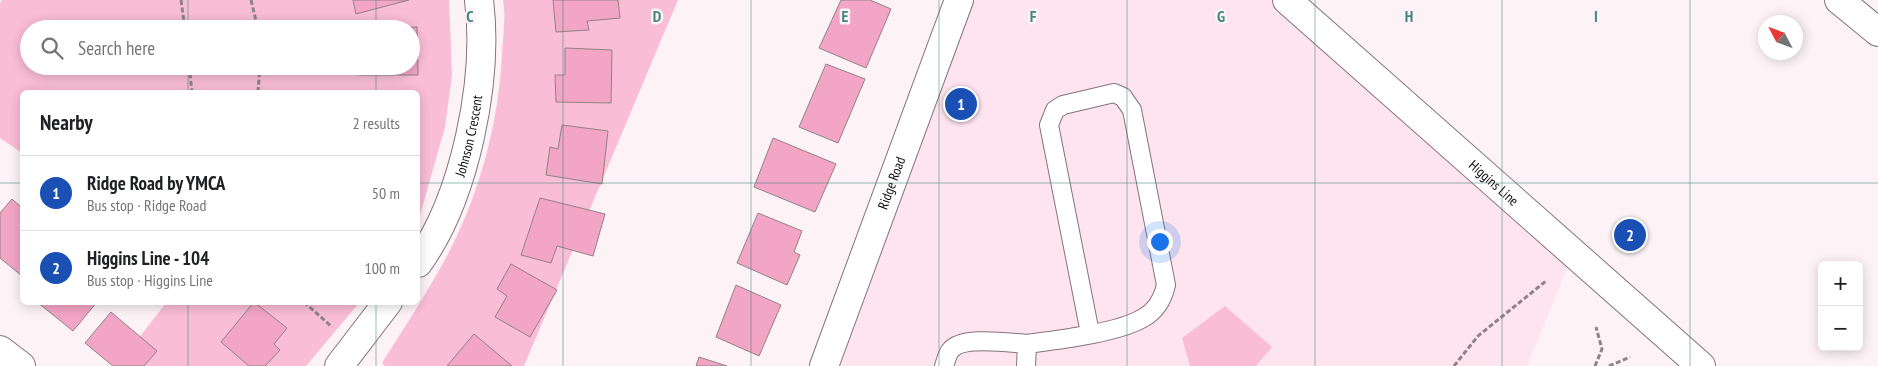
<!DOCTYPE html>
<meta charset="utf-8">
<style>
body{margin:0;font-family:"PT Sans Narrow",sans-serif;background:#f2f2f2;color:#202124}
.controls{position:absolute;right:15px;bottom:15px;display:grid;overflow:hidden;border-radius:8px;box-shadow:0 2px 12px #0003}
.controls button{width:45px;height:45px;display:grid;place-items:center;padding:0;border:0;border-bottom:1px solid #e0e0e0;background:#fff;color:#202124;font:25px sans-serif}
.compass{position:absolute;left:1758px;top:15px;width:45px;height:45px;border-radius:50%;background:#fff;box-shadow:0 2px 12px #0003;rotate:311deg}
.you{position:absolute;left:1159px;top:241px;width:18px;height:18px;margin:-12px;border:4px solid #fff;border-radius:50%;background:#1a73e8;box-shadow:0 0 0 8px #1a73e833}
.badge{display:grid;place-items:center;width:32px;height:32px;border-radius:50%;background:#43887e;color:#fff;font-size:16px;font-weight:700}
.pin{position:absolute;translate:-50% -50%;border:2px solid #fff;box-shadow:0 1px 5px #0006}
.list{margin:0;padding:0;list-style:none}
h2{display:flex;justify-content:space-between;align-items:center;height:65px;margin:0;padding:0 20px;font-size:21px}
h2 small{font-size:16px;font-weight:400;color:#757577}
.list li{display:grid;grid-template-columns:32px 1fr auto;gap:15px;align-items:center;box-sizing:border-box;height:75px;padding:0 20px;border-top:1px solid #e0e0e0}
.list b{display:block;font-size:19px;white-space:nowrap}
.list p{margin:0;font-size:16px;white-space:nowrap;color:#757577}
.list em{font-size:16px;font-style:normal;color:#757577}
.icon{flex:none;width:28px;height:28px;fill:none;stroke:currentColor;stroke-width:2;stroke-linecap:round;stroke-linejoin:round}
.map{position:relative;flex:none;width:1878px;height:366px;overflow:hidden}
.search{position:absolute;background:#fff;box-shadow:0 2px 12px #0003;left:20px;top:20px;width:400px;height:55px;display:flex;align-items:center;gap:12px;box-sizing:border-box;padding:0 18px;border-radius:28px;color:#757577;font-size:19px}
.panel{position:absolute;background:#fff;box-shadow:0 2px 12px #0003;left:20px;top:90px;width:400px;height:215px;border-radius:8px}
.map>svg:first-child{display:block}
.built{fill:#fee4ee}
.green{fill:#f9bdd5;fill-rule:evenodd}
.building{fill:#f2a5c5;stroke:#918287}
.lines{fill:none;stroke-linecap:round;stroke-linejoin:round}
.lane-casing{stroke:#84747a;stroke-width:20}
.street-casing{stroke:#84747a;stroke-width:30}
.secondary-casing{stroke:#84747a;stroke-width:30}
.path{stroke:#8c8486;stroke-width:3;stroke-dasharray:5 2.5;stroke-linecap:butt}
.lane{stroke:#fff;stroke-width:18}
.street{stroke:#fff;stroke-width:28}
.secondary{stroke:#fff;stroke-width:28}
.grid{fill:none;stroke:#43887e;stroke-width:1;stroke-opacity:0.55}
.labels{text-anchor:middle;stroke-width:5;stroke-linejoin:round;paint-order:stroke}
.street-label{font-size:14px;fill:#130d0f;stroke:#fdf3f6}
.grid-label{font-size:16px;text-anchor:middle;font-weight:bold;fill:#43887e;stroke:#fdf3f6;stroke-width:5;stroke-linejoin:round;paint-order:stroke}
</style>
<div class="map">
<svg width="1878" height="366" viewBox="0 0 1878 366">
<rect width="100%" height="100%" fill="#fdf3f6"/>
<path class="built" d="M959,0h328l287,252 -47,114h-703z"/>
<g class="green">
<path d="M2,0h447l3,75 -7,52 -27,95v-130h-396v61l-22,-15v-135zM29,29h382v37h-382z"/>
<path d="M503,0h175l-154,366h-139l-3,-3c23,-37 48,-74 68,-113 31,-61 49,-130 52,-197 1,-17 4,-36 1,-53z"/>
<path d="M166,303h193l-53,63h-189z"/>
<path d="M1225,306l47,41 -16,19h-66l-8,-28z"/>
</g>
<g class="building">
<path d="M353,0h56l-53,14z"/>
<path d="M553,0h65l2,18 -33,3 2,9 -33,2z"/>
<path d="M841,0h29l21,9 -25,59 -47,-20z"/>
<path d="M417,27l1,48h-59v-9h52v-37l-25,-1z"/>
<path d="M565,48l47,2 -1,53 -55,-1 -1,-27h10z"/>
<path d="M826,64l39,15 -27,64 -39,-16z"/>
<path d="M562,125l46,6 -6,53 -56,-9 4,-28 8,2z"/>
<path d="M773,138l63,26 -21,48 -61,-25z"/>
<path d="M540,198l65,16 -12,42 -36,-10 -6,17 -30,-8z"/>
<path d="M12,199l10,9v68l-22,-18v-45z"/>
<path d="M758,213l44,18 -8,21 6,3 -13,30 -50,-22z"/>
<path d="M511,264l46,26 -27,47 -35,-20 12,-21 -10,-7z"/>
<path d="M736,285l45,20 -22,51 -43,-19z"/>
<path d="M37,302h60l-24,29z"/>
<path d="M254,302l33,26 -13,16 6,6 -15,16h-16l-28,-24z"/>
<path d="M111,312l46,39 -13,15h-31l-28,-23z"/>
<path d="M474,334l38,32h-65z"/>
<path d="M699,357l28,9h-31z"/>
</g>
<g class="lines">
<defs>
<g id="lane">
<path d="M1027,344c30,-4 91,-11 116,-26 13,-7 20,-20 23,-33l-34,-175 -9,-13 -9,-4 -51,12 -8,5 -6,15 41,208"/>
<path d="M944,366c2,-5 3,-11 6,-15 11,-16 59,-8 77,-7l-1,22"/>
</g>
<g id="street">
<path d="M1839,0l39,32"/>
<path id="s1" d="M418,263c47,-65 71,-183 61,-263"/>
<path d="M0,350l21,16"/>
<path d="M339,366l49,-64"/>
</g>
<g id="secondary">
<path id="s2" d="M1287,0l414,366"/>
<path id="s3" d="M824,366l135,-366"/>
</g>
</defs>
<use href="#lane" class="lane-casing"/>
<use href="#street" class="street-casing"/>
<use href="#secondary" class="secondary-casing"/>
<g class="path">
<path d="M181,0l4,29"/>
<path d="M251,0l7,29"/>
<path d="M189,66l3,26"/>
<path d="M258,92l2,-26"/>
<path d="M304,302l28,25"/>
<path d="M1454,366l24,-30 68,-55"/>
<path d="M1595,366l7,-17 -6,-22"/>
<path d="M1609,366l21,-9"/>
</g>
<use href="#lane" class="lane"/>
<use href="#street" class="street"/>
<use href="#secondary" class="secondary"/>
</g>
<path class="grid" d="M188,0v29M376,0v29M563,0v366M751,0v366M939,0v366M1127,0v366M1315,0v366M1502,0v366M1690,0v366M188,66v26M376,66v26M0,183h22M418,183h1460M188,302v64M376,302v64"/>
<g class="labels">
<g class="street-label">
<text dy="5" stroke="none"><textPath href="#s1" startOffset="138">Johnson Crescent</textPath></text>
<text dy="5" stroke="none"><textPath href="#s2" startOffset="276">Higgins Line</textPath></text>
<text dy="5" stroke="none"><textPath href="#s3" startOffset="195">Ridge Road</textPath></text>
</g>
</g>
<g class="grid-label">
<text x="470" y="22">C</text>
<text x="657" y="22">D</text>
<text x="845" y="22">E</text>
<text x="1033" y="22">F</text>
<text x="1221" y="22">G</text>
<text x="1409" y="22">H</text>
<text x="1596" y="22">I</text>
</g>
</svg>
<div class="controls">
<button>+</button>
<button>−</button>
</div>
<svg class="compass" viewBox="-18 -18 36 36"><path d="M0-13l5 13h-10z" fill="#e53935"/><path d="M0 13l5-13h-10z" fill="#757577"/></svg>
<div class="you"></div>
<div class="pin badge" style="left:961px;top:104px;background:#1a4fb4">1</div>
<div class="pin badge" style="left:1630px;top:235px;background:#1a4fb4">2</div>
<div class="search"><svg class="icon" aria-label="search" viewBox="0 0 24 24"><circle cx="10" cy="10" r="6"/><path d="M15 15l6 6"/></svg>Search here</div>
<section class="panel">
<h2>Nearby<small>2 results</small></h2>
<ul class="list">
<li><span class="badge" style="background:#1a4fb4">1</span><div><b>Ridge Road by YMCA</b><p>Bus stop · Ridge Road</p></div><em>50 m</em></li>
<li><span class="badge" style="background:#1a4fb4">2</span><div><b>Higgins Line - 104</b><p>Bus stop · Higgins Line</p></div><em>100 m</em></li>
</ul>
</section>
</div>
